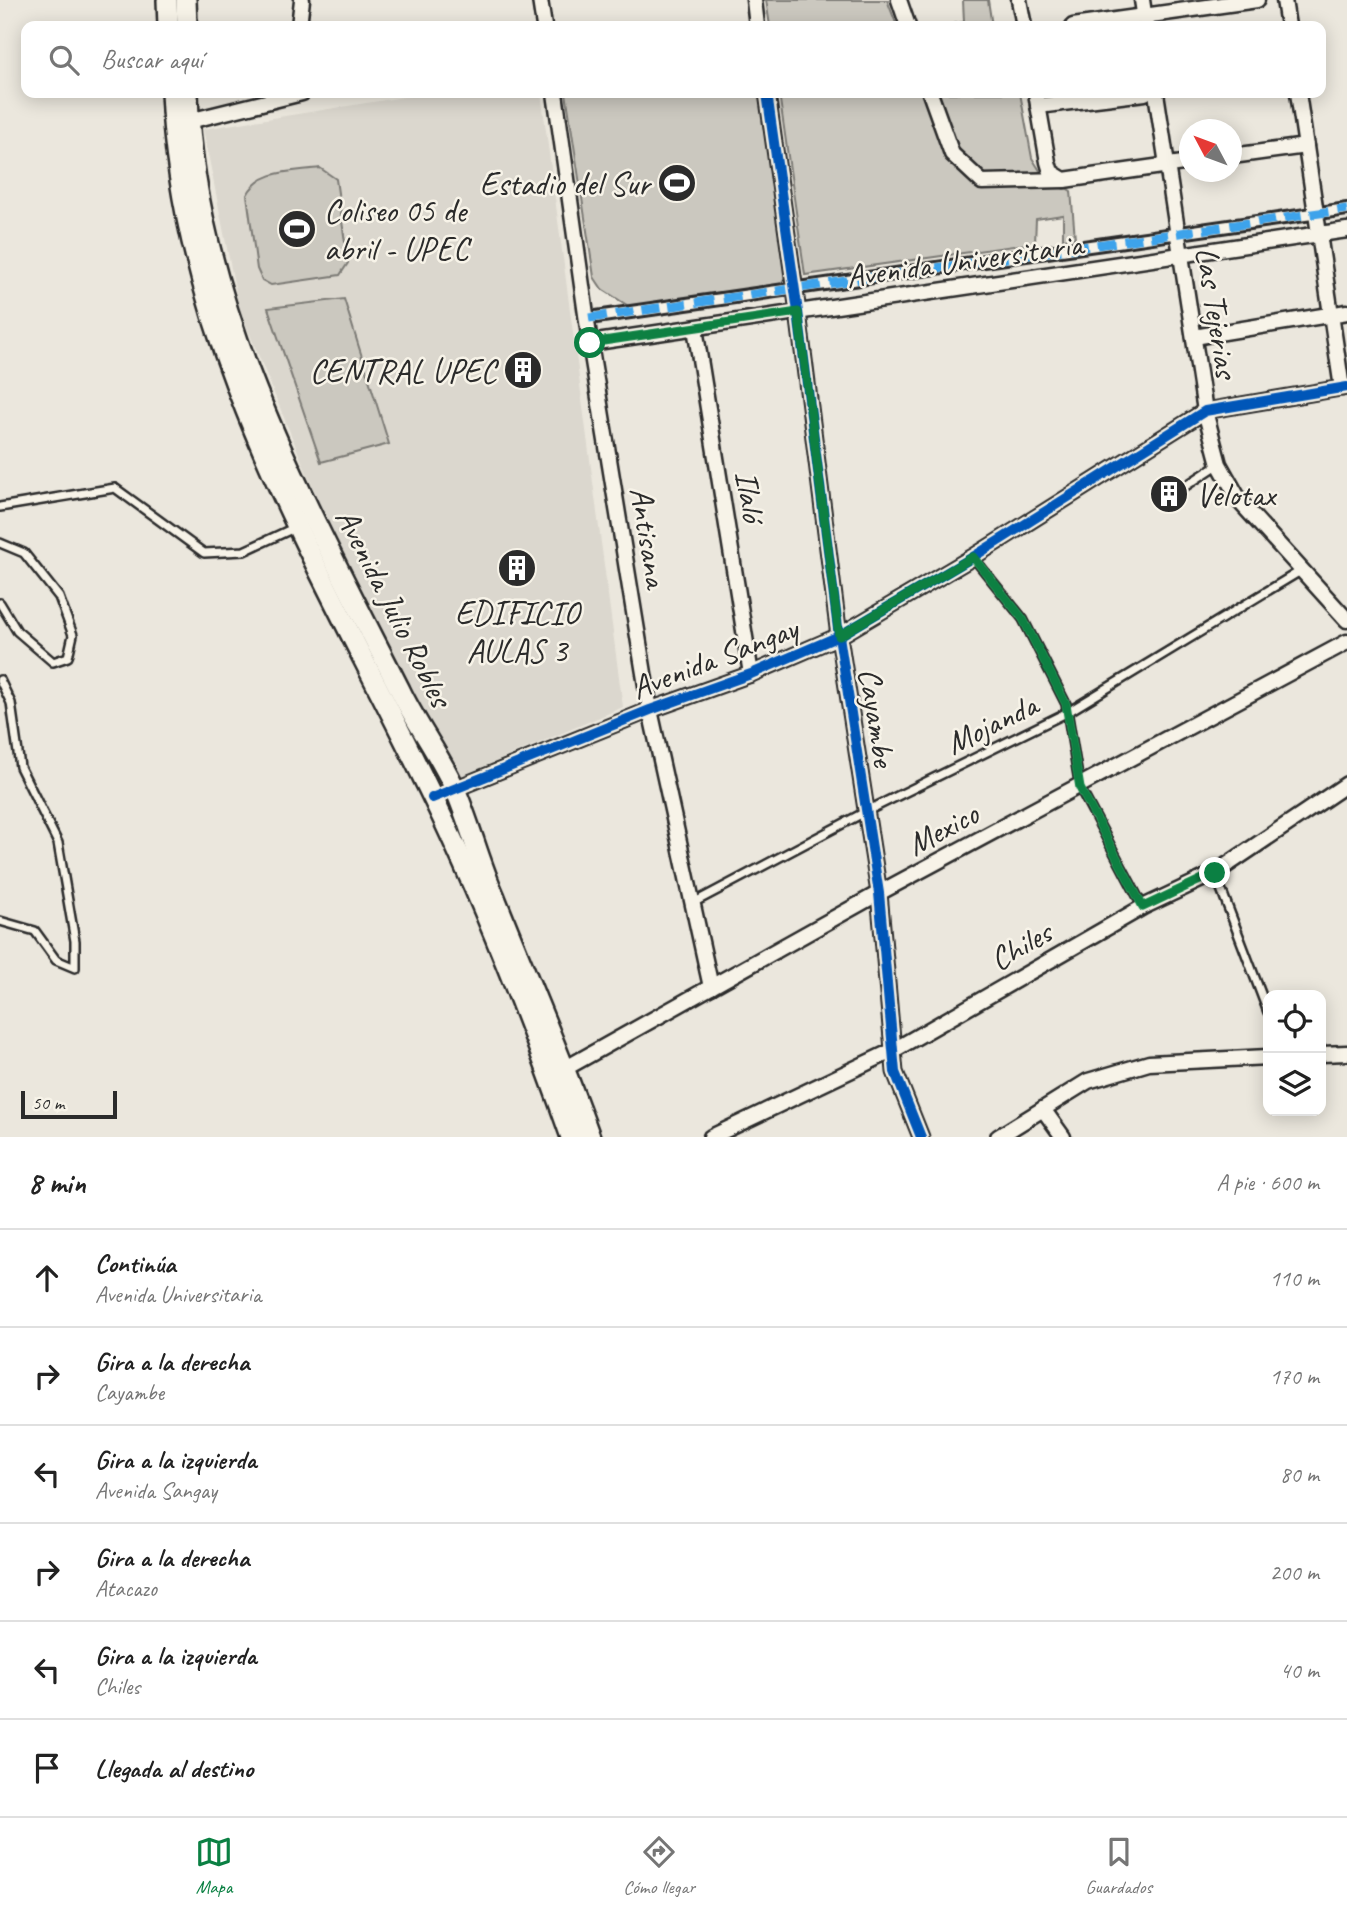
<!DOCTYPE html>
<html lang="es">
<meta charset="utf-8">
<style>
body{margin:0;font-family:Caveat,sans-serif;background:#f2f2f2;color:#222}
.controls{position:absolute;right:21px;bottom:21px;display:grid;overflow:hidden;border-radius:14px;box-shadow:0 4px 18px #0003}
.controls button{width:63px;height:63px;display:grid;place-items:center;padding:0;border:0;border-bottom:2px solid #e0e0e0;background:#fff;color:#222;font:35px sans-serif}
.compass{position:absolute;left:1179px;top:119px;width:63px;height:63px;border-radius:50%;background:#fff;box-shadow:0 4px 18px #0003;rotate:311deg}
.scale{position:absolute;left:21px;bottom:18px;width:96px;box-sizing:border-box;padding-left:7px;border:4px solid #2b2b2b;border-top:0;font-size:19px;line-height:24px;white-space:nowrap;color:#2b2b2b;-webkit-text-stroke:5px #f7f3e8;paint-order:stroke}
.stop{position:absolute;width:21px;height:21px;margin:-16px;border:5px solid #0b8043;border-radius:50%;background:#fff}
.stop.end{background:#0b8043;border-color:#fff;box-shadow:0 2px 7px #0008}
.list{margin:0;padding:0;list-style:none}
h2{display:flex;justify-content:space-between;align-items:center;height:91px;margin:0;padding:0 28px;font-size:30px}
h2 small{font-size:23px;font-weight:400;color:#767676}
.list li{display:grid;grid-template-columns:46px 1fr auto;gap:21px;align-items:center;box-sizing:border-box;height:98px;padding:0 28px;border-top:2px solid #e0e0e0}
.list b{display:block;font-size:26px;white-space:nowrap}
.list p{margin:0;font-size:23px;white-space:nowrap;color:#767676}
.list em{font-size:23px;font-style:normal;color:#767676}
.icon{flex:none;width:38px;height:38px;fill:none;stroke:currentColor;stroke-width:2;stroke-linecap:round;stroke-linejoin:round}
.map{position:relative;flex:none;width:1347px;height:1137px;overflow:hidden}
.search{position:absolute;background:#fff;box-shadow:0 4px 18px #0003;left:21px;right:21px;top:21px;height:77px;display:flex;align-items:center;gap:18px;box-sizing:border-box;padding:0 24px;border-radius:14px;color:#767676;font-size:26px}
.sheet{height:679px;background:#fff}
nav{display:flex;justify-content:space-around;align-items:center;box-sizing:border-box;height:98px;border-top:2px solid #e0e0e0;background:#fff;font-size:19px;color:#767676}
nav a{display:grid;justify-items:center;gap:4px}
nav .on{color:#0b8043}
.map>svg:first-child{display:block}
.built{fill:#dbd7ce}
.green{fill:#cbc8bf;stroke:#7b7a75;stroke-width:2}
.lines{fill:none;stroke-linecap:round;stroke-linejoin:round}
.service-casing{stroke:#2b2b2b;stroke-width:12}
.pedestrian-casing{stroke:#2b2b2b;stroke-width:16}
.minor-casing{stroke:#2b2b2b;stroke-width:19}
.secondary-casing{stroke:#2b2b2b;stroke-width:24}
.service{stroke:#f7f3e8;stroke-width:7}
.pedestrian{stroke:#f7f3e8;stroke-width:10}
.minor{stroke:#f7f3e8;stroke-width:14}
.secondary{stroke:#f7f3e8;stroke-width:19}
.quiet{stroke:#3ea3eb;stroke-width:9;stroke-dasharray:18 9;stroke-linecap:butt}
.cycleway-casing{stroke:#f7f3e8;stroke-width:15}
.cycleway{stroke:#0057b8;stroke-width:10}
.route{stroke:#0b8043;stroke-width:9}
.labels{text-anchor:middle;stroke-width:5;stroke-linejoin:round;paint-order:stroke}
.poi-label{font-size:33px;fill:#2b2b2b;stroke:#f7f3e8;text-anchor:end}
.street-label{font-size:33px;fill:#2b2b2b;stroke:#f7f3e8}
</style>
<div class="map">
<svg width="1347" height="1137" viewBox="0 0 1347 1137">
<rect width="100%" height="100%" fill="#ebe7dd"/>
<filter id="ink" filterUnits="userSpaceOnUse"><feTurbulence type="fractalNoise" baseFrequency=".0143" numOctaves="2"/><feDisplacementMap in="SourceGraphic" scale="14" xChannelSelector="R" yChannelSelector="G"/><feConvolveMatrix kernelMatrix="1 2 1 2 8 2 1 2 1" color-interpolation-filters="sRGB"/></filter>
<g filter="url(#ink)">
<path class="built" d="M429,93h112l82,614 -168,72 -61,-110 -68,-149 -87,-212 -36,-179z"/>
<g class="green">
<path d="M766,0h121l10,26h-127z"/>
<path d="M963,0h25l4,26h-50l22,-4z"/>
<path d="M566,93h196l25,181 -6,10 -151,23 -28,-18 -8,-12z"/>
<path d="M779,93h241l12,65 10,16 29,17 4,47 -12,1v-24l-27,4 -1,24 -230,32z"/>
<path d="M320,168l16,11 12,84 -8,12 -69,10 -9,-5 -5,-11 -10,-74c13,-26 47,-23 73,-27z"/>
<path d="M344,299l45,145 -68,18 -53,-154z"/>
</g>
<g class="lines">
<defs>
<g id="service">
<path d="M1172,495l47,-31"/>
<path d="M0,507l115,-19 89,65 40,-2 52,-24"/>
<path d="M0,543l24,10 35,44 14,38 -5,22 -15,5 -36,-31 -17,-28"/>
<path d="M973,557l50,62 43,85 14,84 63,119"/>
<path d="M0,680l11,23 9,64 38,76 17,98v27l-19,-8 -21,-29 -35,-10"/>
<path d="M1215,873l53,139"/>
<path d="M693,903l174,-92 201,-99 234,-142"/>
</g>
<path id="pedestrian" d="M589,318l758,-109"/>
<g id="minor">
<path d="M540,0l4,26"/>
<path d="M754,0l3,26"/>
<path d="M899,0l9,26"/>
<path d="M1019,0l5,26"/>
<path d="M1142,0l4,26"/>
<path d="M1284,0l4,26"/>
<path d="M299,26l3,-26"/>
<path d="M1073,26l184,-26"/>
<path d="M555,93l35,250 60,367 61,277"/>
<path d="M767,93l31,219 41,324 40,257 16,179 26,65"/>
<path d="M930,93l22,61 30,28 82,-2"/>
<path d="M1036,93l12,69 3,10 13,8 126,-18"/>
<path d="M1156,93l49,318 14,53 22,39 106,117"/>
<path d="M1298,93l44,295"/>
<path d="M1038,106l107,-13"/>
<path d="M181,123l121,-30"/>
<path d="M1232,156l74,-10"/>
<path d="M695,328l56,346"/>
<path d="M1194,337l153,-25"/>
<path d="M590,343l757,-113"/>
<path d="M432,798l218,-88 101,-36 88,-38 134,-79 232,-146 142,-24"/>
<path d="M1321,1054l26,-1"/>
<path d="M566,1068l313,-175 468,-251"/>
<path d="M1043,1109l20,28"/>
<path d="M711,1137l183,-87 249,-143 72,-34 132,-89"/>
<path d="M998,1137l90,-56 61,-18 119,-6"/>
</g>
<g id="secondary">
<path d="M167,0l1,26"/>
<path d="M186,0l1,26"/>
<path d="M171,93c12,265 161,491 271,724 49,104 91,212 129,320"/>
<path d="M188,93c5,210 119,413 212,597 16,34 40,65 55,99 15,35 24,72 39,106 32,81 67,160 96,242"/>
</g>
</defs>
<use href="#service" class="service-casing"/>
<use href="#pedestrian" class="pedestrian-casing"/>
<use href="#minor" class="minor-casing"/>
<use href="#secondary" class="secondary-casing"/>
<use href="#service" class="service"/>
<use href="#pedestrian" class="pedestrian"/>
<use href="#minor" class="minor"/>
<use href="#secondary" class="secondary"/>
<path class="quiet" d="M589,318l758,-109"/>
<defs>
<g id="cycleway">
<path d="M767,93l31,219 41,324 40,257 16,179 26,65"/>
<path d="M432,798l218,-88 101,-36 88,-38 134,-79 232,-146 142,-24"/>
</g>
</defs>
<use href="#cycleway" class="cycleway-casing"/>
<use href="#cycleway" class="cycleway"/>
</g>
</g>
<g class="lines" filter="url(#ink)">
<path class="route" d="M590,343l208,-31 41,324 134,-79 50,62 43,85 14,84 63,119 72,-34"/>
</g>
<defs>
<symbol id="stadium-disc" viewBox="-11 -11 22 22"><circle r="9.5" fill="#2b2b2b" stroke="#f7f3e8"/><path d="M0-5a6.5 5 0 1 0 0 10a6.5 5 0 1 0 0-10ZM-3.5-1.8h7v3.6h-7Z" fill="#fff"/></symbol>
<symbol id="building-disc" viewBox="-11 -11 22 22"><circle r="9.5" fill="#2b2b2b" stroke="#f7f3e8"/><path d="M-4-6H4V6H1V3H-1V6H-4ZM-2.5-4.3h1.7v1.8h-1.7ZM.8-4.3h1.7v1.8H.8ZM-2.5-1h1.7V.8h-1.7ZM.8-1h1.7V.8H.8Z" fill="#fff"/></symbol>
</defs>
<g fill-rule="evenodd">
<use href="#stadium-disc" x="655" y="161" width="44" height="44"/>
<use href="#stadium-disc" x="275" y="207" width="44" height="44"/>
<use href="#building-disc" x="501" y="348" width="44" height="44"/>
<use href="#building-disc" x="1147" y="472" width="44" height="44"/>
<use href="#building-disc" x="495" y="546" width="44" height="44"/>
</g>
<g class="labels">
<g class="poi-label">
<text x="650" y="195">Estadio del Sur</text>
<text x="324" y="222" text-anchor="start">Coliseo 05 de<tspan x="324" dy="38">abril - UPEC</tspan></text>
<text x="496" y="382">CENTRAL UPEC</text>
<text x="1196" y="506" text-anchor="start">Velotax</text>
<text x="517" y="624" text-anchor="middle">EDIFICIO<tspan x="517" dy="38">AULAS 3</tspan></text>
</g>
<g class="street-label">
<text transform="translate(964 259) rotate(-8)" y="12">Avenida Universitaria</text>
<text transform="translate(1218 312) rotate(81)" y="12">Las Tejerias</text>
<text transform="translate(751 496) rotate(81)" y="12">Ilaló</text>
<text transform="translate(650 537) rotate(81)" y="12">Antisana</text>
<text transform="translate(395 607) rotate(63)" y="12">Avenida Julio Robles</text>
<text transform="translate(714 657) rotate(-21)" y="12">Avenida Sangay</text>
<text transform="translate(878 717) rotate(81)" y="12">Cayambe</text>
<text transform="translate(991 723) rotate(-26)" y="12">Mojanda</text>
<text transform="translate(942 828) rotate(-28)" y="12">Mexico</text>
<text transform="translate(1020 945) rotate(-30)" y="12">Chiles</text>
</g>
</g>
</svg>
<div class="controls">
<button><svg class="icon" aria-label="locate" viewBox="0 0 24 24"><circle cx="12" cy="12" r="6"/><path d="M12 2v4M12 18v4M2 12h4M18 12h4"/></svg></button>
<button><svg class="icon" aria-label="layers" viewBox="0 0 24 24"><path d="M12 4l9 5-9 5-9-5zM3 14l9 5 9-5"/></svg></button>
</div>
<svg class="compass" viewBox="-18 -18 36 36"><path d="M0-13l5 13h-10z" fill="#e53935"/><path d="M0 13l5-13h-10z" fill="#767676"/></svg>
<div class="scale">50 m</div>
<div class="stop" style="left:590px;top:343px"></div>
<div class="stop end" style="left:1215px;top:873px"></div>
<div class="search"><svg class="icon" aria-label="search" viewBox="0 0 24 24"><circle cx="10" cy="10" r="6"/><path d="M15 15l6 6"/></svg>Buscar aquí</div>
</div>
<section class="sheet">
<h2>8 min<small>A pie · 600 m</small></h2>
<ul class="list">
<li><svg class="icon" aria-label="ahead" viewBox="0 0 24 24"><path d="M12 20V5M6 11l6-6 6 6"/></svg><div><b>Continúa</b><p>Avenida Universitaria</p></div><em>110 m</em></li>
<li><svg class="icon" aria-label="right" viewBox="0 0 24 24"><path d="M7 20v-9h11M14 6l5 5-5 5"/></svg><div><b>Gira a la derecha</b><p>Cayambe</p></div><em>170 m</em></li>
<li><svg class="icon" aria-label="left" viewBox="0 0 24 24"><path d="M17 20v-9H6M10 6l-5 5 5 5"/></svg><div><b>Gira a la izquierda</b><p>Avenida Sangay</p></div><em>80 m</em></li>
<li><svg class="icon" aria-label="right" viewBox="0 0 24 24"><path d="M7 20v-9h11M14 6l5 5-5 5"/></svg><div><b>Gira a la derecha</b><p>Atacazo</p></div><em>200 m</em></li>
<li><svg class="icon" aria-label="left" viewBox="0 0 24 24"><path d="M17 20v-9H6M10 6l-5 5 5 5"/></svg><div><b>Gira a la izquierda</b><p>Chiles</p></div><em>40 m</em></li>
<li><svg class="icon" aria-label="arrive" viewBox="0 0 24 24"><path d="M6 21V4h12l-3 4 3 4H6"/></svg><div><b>Llegada al destino</b></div></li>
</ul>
</section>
<nav>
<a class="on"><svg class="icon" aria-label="map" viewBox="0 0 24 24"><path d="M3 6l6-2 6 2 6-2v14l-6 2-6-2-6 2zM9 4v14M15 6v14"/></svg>Mapa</a>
<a><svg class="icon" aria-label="directions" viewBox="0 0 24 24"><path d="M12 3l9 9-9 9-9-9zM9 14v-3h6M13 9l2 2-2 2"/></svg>Cómo llegar</a>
<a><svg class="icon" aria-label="saved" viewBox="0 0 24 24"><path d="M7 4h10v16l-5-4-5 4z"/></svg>Guardados</a>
</nav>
